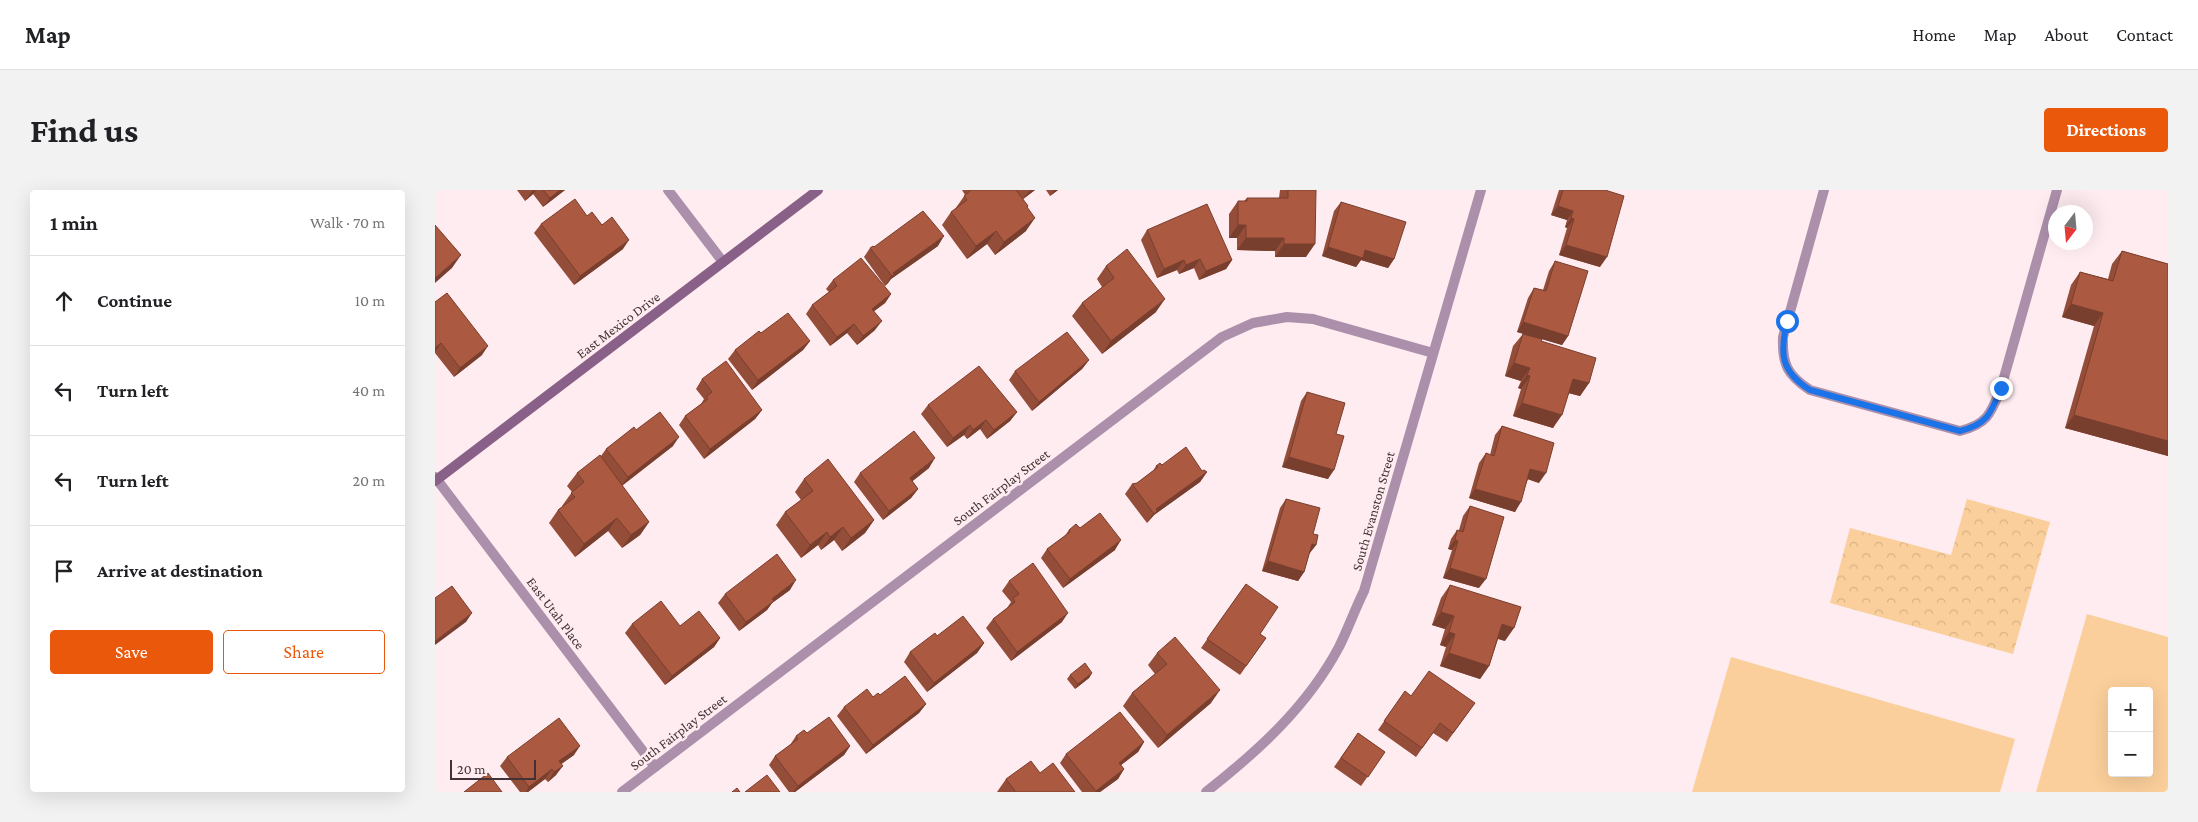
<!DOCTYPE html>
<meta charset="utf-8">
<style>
body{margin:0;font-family:"Crimson Pro",serif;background:#f2f2f2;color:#202124}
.controls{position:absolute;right:15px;bottom:15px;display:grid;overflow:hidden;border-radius:5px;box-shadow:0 5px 20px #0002}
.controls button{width:45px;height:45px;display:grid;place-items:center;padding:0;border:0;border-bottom:1px solid #e0e0e0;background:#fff;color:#202124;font:25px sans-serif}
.compass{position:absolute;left:1613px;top:15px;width:45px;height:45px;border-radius:50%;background:#fff;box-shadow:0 5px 20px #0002;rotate:196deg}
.scale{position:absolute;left:15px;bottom:12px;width:86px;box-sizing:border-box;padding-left:5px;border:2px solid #423236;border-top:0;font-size:14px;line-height:18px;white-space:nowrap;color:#423236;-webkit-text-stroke:4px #feecf0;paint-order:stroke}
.stop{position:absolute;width:15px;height:15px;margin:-11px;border:4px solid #1a73e8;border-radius:50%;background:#fff}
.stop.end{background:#1a73e8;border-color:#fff;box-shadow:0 1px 5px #0008}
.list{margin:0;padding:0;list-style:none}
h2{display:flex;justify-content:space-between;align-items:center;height:65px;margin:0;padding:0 20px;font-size:21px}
h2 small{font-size:16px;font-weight:400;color:#757577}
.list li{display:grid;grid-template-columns:32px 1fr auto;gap:15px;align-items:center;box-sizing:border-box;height:90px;padding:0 20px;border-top:1px solid #e0e0e0}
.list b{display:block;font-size:19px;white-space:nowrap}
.list em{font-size:16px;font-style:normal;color:#757577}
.actions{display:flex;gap:10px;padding:15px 20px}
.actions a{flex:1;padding:11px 0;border:1px solid #ea580c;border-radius:5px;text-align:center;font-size:18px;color:#ea580c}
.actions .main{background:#ea580c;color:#fff}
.icon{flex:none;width:28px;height:28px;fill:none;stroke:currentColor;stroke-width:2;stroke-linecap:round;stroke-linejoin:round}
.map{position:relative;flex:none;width:1733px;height:602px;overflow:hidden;border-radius:5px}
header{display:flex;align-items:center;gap:30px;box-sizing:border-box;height:70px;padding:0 25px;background:#fff;border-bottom:1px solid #e0e0e0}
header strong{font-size:24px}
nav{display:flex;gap:28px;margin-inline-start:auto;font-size:18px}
.intro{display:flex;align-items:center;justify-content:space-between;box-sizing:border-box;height:120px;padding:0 30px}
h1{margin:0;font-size:35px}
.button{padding:12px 22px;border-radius:5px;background:#ea580c;color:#fff;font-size:18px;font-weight:700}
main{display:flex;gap:30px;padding:0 30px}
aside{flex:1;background:#fff;border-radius:5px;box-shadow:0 5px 20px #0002}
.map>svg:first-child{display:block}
.park{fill:url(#park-crowns)}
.pitch{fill:#fbcf9b;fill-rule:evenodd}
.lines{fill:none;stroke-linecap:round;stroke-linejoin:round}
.lane{stroke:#ac8fab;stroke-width:10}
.street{stroke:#ac8fab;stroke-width:10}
.secondary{stroke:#896088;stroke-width:10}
.wall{fill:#944d38}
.shaded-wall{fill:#783e2e}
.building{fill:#ac5941;stroke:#783e2e}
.route{stroke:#1a73e8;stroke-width:6}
.labels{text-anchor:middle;stroke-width:5;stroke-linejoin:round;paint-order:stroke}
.street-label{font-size:14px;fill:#423236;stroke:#feecf0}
</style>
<header>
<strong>Map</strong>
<nav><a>Home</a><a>Map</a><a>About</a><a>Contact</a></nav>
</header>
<div class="intro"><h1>Find us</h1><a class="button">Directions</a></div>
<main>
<aside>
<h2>1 min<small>Walk · 70 m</small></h2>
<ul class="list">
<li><svg class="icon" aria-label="ahead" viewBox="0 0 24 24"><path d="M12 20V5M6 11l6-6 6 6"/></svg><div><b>Continue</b></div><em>10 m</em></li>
<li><svg class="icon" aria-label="left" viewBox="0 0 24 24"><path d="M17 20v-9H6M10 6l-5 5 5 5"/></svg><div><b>Turn left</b></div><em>40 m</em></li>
<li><svg class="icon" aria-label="left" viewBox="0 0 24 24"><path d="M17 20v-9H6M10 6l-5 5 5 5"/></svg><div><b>Turn left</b></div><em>20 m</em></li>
<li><svg class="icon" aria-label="arrive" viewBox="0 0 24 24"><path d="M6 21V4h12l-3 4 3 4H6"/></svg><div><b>Arrive at destination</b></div></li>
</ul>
<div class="actions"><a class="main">Save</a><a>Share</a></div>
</aside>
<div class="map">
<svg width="1733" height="602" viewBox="0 0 1733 602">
<defs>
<pattern id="park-crowns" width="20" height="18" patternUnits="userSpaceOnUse" patternTransform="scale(1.25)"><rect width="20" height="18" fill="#fbcf9b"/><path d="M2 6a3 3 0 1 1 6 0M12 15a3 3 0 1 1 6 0" fill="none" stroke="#d8b286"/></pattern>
</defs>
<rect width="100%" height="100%" fill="#feecf0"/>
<path class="park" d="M1532,309l83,23 -37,132 -183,-51 20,-75 101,27z"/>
<g class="pitch">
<path d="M1652,424l81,23v155h-132zM1677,501h37v82h-37z"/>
<path d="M1296,467l284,82 -15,53h-308z"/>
</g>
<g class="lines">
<path class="lane" d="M1389,0l-41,147c-1,27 4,38 27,53l150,41c28,-7 31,-18 41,-43l56,-198"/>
<g class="street">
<path d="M233,0l55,72"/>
<path d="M0,287l220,290"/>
<path d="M187,602l600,-455 31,-14 34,-6 26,2 120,34"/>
<path d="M771,602c52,-41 101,-85 133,-145 9,-18 16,-38 25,-56l117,-401"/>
</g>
<path class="secondary" d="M0,291l383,-291"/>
</g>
<g class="wall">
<path d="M82,0h48l-22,17 -10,-13 -8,7z"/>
<path d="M527,0h73l-12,9 5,7 -1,2 -1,23 -31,24 -8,-11 -20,15 -25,-34 9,-13 4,-3 10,-14z"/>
<path d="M611,0h12l-8,6z"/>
<path d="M845,0h36l-10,67h-31v-6l-38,-1v-12h-8v-24l9,-13h6l3,-3h32z"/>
<path d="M1124,0h46l-5,77 -41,-12 8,-27 -2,-1 2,-7 -16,-5z"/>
<path d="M906,12l53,57 -6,9 -27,-8 -5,7 -34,-11 12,-45z"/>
<path d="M152,26l15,9 21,24 -49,36 -40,-52 7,-9z"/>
<path d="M712,40l85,30 -6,9 -27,11 -5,-12 -15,6 -2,-4 -20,8 -16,-38z"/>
<path d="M503,56l-47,33 -3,4 -3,3 -21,-29 6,-9z"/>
<path d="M1687,61l46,13v192l-103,-28 29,-102 -32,-9 9,-32 9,-13 28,7 4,-15z"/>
<path d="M1120,71l13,75 -6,9 -20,-6 -1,2 48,42 -9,13 -11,-3 -16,35 -40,-12 8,-27 -3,-1 3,-7 -16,-5 8,-30 10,-12 18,5 -24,-7 11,-34 6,-10 9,2 6,-19z"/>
<path d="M671,76l50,46 -54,42 -30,-38 10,-13 20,-16 -5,-8z"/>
<path d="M398,90l58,14 -6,9 -11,8 1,19 -18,15 -10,-12 -17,13 -24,-32 6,-9 17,-13 -3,-3z"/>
<path d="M0,112l47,53 -28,22 -19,-24z"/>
<path d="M326,143l49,8 -7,9 -51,40 -24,-31 7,-9z"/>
<path d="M654,170l-7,9 -50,42 -23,-31 6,-9z"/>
<path d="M267,189l60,31 -7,9 -51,40 -25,-34 6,-9 16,-12 3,-5 -8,-10z"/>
<path d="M872,202l29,42 -8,45 -46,-12 19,-66z"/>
<path d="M493,215l89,7 -7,9 -23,18 -7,-10 -13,10 -3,-4 -17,12 -26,-33z"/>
<path d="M1067,236l37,57 -11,-4 -13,33 -46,-14 10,-35 7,-10 4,2 5,-20z"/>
<path d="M201,240l37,16 -51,40 27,36 -9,13 -18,13 -14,-17 -33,26 -26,-34 9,-13 5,-4h-1l10,-14 -5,-6 10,-13 24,-17 5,-7z"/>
<path d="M727,275l40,6 5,1 -7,10 -46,33 -7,8 -22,-29 7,-10 5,-1 16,-12 3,-5z"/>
<path d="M494,278l-17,13 6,8 -7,9 -28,22 -29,-38 6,-9z"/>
<path d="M369,289l70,41 -9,13 -23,18 -8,-11 -13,10 -3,-5 -17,13 -25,-33 9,-13 16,-12 -6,-8z"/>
<path d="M851,309l27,35 3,11 -7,9 -5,18 -6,9 -36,-10 18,-63z"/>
<path d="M1035,316l9,82 -36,-10 9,-28 -4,-1 3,-10 6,-9h2l4,-14z"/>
<path d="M645,338l35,22 -52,38 -22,-30 6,-9 17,-12 5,-7z"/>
<path d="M574,391l53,41 -51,39 -25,-33 7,-9 14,-11 4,-6 -9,-11z"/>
<path d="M811,394l14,50 6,4 -26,37 -39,-27z"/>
<path d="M1015,395l55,56 -7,-2 -9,27 -9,13 -40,-13 6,-19 -6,-2 5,-16 -13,-4 9,-27z"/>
<path d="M355,400l-18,13 -5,7 -28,21 -21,-28 7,-9z"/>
<path d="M197,434l48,2 40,12 -6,9 -49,38 -40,-52z"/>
<path d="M502,446l47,7 -7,10 -50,39 -23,-30 6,-10z"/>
<path d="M722,463l54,50 -53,45 -35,-42 9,-13 23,-19 -7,-9z"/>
<path d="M657,483l-3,5 -14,11 -8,-10 3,-4z"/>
<path d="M970,501l6,5 64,7 -28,39 -14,-9 -17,24 -38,-27z"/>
<path d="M445,505l46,9 -7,9 -53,41 -29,-38 7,-9z"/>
<path d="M372,543l43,13 -6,9 -49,37h-6l-20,-27 6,-9 15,-11 6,-9z"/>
<path d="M923,543l27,19 -24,34 -27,-19z"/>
<path d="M709,552l-6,10 -17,13 3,4 -6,10 -18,13h-18l-22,-29 6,-9z"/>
<path d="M139,565l-13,9 -5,11 -8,7 -3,-3 -17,13h-8l-20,-26 7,-9z"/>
<path d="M605,583l35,19h-78l9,-13z"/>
</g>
<g class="shaded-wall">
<path d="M98,0h3l-3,4 -8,7z"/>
<path d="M125,0h5l-22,17 7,-9z"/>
<path d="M595,0h5l-13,10z"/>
<path d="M619,0h4l-8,6z"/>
<path d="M1123,16l15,5 -6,9 -16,-5z"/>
<path d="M600,28l-9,13 -31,24 9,-13z"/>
<path d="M1136,28l3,1 -7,9 -2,-1z"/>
<path d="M803,35h8l-9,13h-8z"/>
<path d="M561,41l-9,13 -20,15 9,-13z"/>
<path d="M509,46l-6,10 -47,33 -3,4 -3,3 8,-13z"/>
<path d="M811,48h38l-9,13 -38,-1z"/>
<path d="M194,50l-6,9 -49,36 6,-9z"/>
<path d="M849,54h31l-9,13h-31z"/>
<path d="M1131,55l41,12 -7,10 -41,-12z"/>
<path d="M893,57l37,3 29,9 -6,9 -27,-8 -5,7 -34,-11z"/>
<path d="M26,65l-9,13 -17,15v-5z"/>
<path d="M765,69l-6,9 -15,6 7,-9z"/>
<path d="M749,70l-7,10 -20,8 7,-9z"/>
<path d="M797,70l-6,9 -27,11 7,-9z"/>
<path d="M456,104l-6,9 -20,15 7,-9z"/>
<path d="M730,109l-9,13 -54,42 9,-13z"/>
<path d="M1636,114l32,9 -9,13 -32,-9z"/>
<path d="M447,131l-7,9 -18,15 6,-9z"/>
<path d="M1088,132l45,14 -6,9 -45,-13z"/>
<path d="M419,134l-7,9 -17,13 7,-9z"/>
<path d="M375,151l-7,9 -51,40 6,-10z"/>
<path d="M6,153l-6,9v-4z"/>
<path d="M53,156l-6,9 -28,22 6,-9z"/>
<path d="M654,170l-7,9 -50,42 7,-9z"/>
<path d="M1079,173l16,5 -9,13 -16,-5z"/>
<path d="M1092,185l3,1 -9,13 -3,-1z"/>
<path d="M1138,189l16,4 -9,13 -16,-4z"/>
<path d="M1087,213l40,12 -9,13 -40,-12z"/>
<path d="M327,220l-7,9 -51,40 6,-10z"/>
<path d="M582,222l-7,9 -23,18 7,-9z"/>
<path d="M1639,225l94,26v15l-103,-28z"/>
<path d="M551,230l-6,9 -13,10 6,-9z"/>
<path d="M535,235l-6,10 -17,12 6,-9z"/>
<path d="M244,247l-6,9 -52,40 7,-9z"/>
<path d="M854,267l45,13 -6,9 -46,-12z"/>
<path d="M500,268l-6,10 -25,20 6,-10z"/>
<path d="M1095,279l16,4 -7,10 -15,-5z"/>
<path d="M772,282l-7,10 -46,33 -7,8 9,-14z"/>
<path d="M483,299l-7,9 -28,22 6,-9z"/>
<path d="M1040,299l46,13 -6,10 -46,-14z"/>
<path d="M182,328l-9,13 -33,26 9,-13z"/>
<path d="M439,330l-9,13 -23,18 9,-13z"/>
<path d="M214,332l-9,13 -18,13 9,-13z"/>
<path d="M408,337l-9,13 -13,10 9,-13z"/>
<path d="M392,342l-9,13 -17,13 9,-13z"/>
<path d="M686,350l-6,10 -52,38 7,-9z"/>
<path d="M1020,350l3,1 -6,9 -4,-1z"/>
<path d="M877,354l4,1 -7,9z"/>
<path d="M833,371l36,11 -6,9 -36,-10z"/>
<path d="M1015,378l36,11 -7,9 -36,-10z"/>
<path d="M361,390l-6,10 -18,13 -5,7 -28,21 7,-9 26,-23z"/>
<path d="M1006,422l13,4 -9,13 -13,-4z"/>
<path d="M37,423l-6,9 -31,23v-4z"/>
<path d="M633,423l-6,9 -51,39 6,-9z"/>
<path d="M1067,434l12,4 -9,13 -12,-4z"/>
<path d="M1014,442l6,2 -9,13 -6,-2z"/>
<path d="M285,448l-6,9 -49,38 7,-9z"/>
<path d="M549,453l-7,10 -50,39 7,-9z"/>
<path d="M1014,463l40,13 -9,13 -40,-13z"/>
<path d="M657,483l-3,5 -14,11 3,-5z"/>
<path d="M785,500l-9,13 -53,45 9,-13z"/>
<path d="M491,514l-7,9 -53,41 7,-9z"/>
<path d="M709,552l-6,10 -26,20 7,-9z"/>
<path d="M145,556l-6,9 -21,15 6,-9z"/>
<path d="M415,556l-6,9 -49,37h-2l5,-6z"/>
<path d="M128,576l-7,9 -8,7 6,-10z"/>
<path d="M117,579l-7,10 -17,13h-2l3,-5z"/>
<path d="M689,579l-6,10 -18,13h-5z"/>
</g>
<g class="building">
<path d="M108,0h17l-10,8z"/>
<path d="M536,0h45l12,16 -1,1 8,11 -31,24 -8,-11 -20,15 -25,-34 16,-12 -3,-4z"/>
<path d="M853,0h28l-1,54h-31v-6h-38v-13h-8v-24h9v-3h41z"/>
<path d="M1128,0h42l19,6 -17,61 -41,-12 8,-26 -3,-1 2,-7 -15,-5z"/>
<path d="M140,9l12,17 5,-4 10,13 10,-8 17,23 -49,36 -39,-52z"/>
<path d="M906,12l65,20 -12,37 -29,-9 -2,8 -35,-11z"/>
<path d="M772,14l25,56 -26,11 -6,-12 -14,6 -2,-5 -20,9 -17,-39z"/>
<path d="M488,21l21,25 -51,37 2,1 -3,2 -22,-28 3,-2 1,1z"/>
<path d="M0,35l26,30 -26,23z"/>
<path d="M692,59l38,50 -54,42 -29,-38 32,-25 -8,-12z"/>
<path d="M1687,61l46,13v177l-94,-26 29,-102 -32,-9 9,-32 33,9z"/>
<path d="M426,68l30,36 -19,15 10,12 -19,15 -9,-12 -17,13 -25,-32 25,-19 -4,-6z"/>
<path d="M1120,71l33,10 -20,65 -45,-14 11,-34 12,3z"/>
<path d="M12,103l41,53 -28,22 -19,-25 -6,5v-46z"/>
<path d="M353,123l22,28 -52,39 -23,-30 24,-19 2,2z"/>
<path d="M632,142l22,28 -50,42 -24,-31z"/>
<path d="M1088,144l19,5 -1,2 55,17 -7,25 -16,-4 -11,36 -40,-12 8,-27 -3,-1 3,-7 -16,-5z"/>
<path d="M291,171l36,49 -52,39 -25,-33 23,-17 -2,-2 6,-5 -10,-13z"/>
<path d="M544,176l38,46 -23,18 -8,-10 -13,10 -3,-5 -17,13 -25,-33z"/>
<path d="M872,202l38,11 -9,31 8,2 -10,34 -45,-13z"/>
<path d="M225,222l19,25 -51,40 -22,-28 28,-22 2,3z"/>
<path d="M1067,236l52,17 -8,30 -16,-4 -9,33 -46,-13 11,-36 8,3z"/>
<path d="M479,241l21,27 -25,20 8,11 -29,22 -29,-38z"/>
<path d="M751,257l16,24 2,-1 3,2 -51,37 1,2 -3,3 -22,-30 5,-1 21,-16 -2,-1 4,-3 2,2z"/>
<path d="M165,265l49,67 -18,13 -14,-17 -33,26 -26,-34 17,-13 -4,-4 13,-11 -7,-9z"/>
<path d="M393,269l46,61 -23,18 -8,-11 -13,10 -3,-5 -17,13 -25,-33 28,-21 -9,-12z"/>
<path d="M851,309l34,9 -7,26 5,1 -2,10 -4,-1 -8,28 -36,-11z"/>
<path d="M1035,316l34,11 -18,62 -36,-11 8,-27 -3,-1 2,-10 6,2z"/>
<path d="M665,323l21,27 -51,39 -23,-30 23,-17 -1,-2 7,-6 4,4z"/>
<path d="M342,364l19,26 -24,19 2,2 -28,21 -21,-28z"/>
<path d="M598,373l35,50 -51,39 -24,-33 22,-17 -2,-4 6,-4 -10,-13z"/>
<path d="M811,394l32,23 -18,27 6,4 -20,28 -39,-27z"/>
<path d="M1015,395l71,22 -7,21 -12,-4 -13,42 -40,-13 6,-19 -6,-2 5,-16 -13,-4z"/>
<path d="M17,396l20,27 -37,28v-43z"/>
<path d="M226,411l19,25 19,-15 21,27 -48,38 -40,-52z"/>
<path d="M528,426l21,27 -50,40 -24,-31 25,-19 2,3z"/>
<path d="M740,447l45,53 -53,45 -35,-42 35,-29 -10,-11z"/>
<path d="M650,473l7,10 -14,11 -8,-9z"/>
<path d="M994,481l46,32 -22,30 -13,-10 -18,25 -38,-27 21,-30 6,5z"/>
<path d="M470,486l21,28 -53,41 -29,-38 23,-18 6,8 5,-4 2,2z"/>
<path d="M685,522l24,30 -25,21 5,6 -28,22 -30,-37z"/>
<path d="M394,527l21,29 -52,40 -23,-30 23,-17 -2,-3 8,-6 3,3z"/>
<path d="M124,528l21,28 -21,15 4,5 -9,6 -2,-3 -23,18 -22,-30z"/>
<path d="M923,543l27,19 -17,25 -27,-19z"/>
<path d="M596,571l9,12 13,-10 22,29h-62l2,-1 -9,-12z"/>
<path d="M53,583l14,19h-38z"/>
<path d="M332,585l13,17h-35z"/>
<path d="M302,598l3,4h-8z"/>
</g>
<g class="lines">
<path class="route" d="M1352,131c-7,32 -7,50 23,69l150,41c28,-7 31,-18 41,-43"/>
</g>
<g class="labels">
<g class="street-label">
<text transform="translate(183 135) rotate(-37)" y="5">East Mexico Drive</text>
<text transform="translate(566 297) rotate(-37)" y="5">South Fairplay Street</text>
<text transform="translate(938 321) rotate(-74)" y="5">South Evanston Street</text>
<text transform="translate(121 423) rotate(53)" y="5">East Utah Place</text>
<text transform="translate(243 542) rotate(-37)" y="5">South Fairplay Street</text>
</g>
</g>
</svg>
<div class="controls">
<button>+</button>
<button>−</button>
</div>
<svg class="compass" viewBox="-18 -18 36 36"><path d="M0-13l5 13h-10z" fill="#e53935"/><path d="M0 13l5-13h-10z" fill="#757577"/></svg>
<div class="scale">20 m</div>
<div class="stop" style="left:1352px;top:131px"></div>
<div class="stop end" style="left:1566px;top:198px"></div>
</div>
</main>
